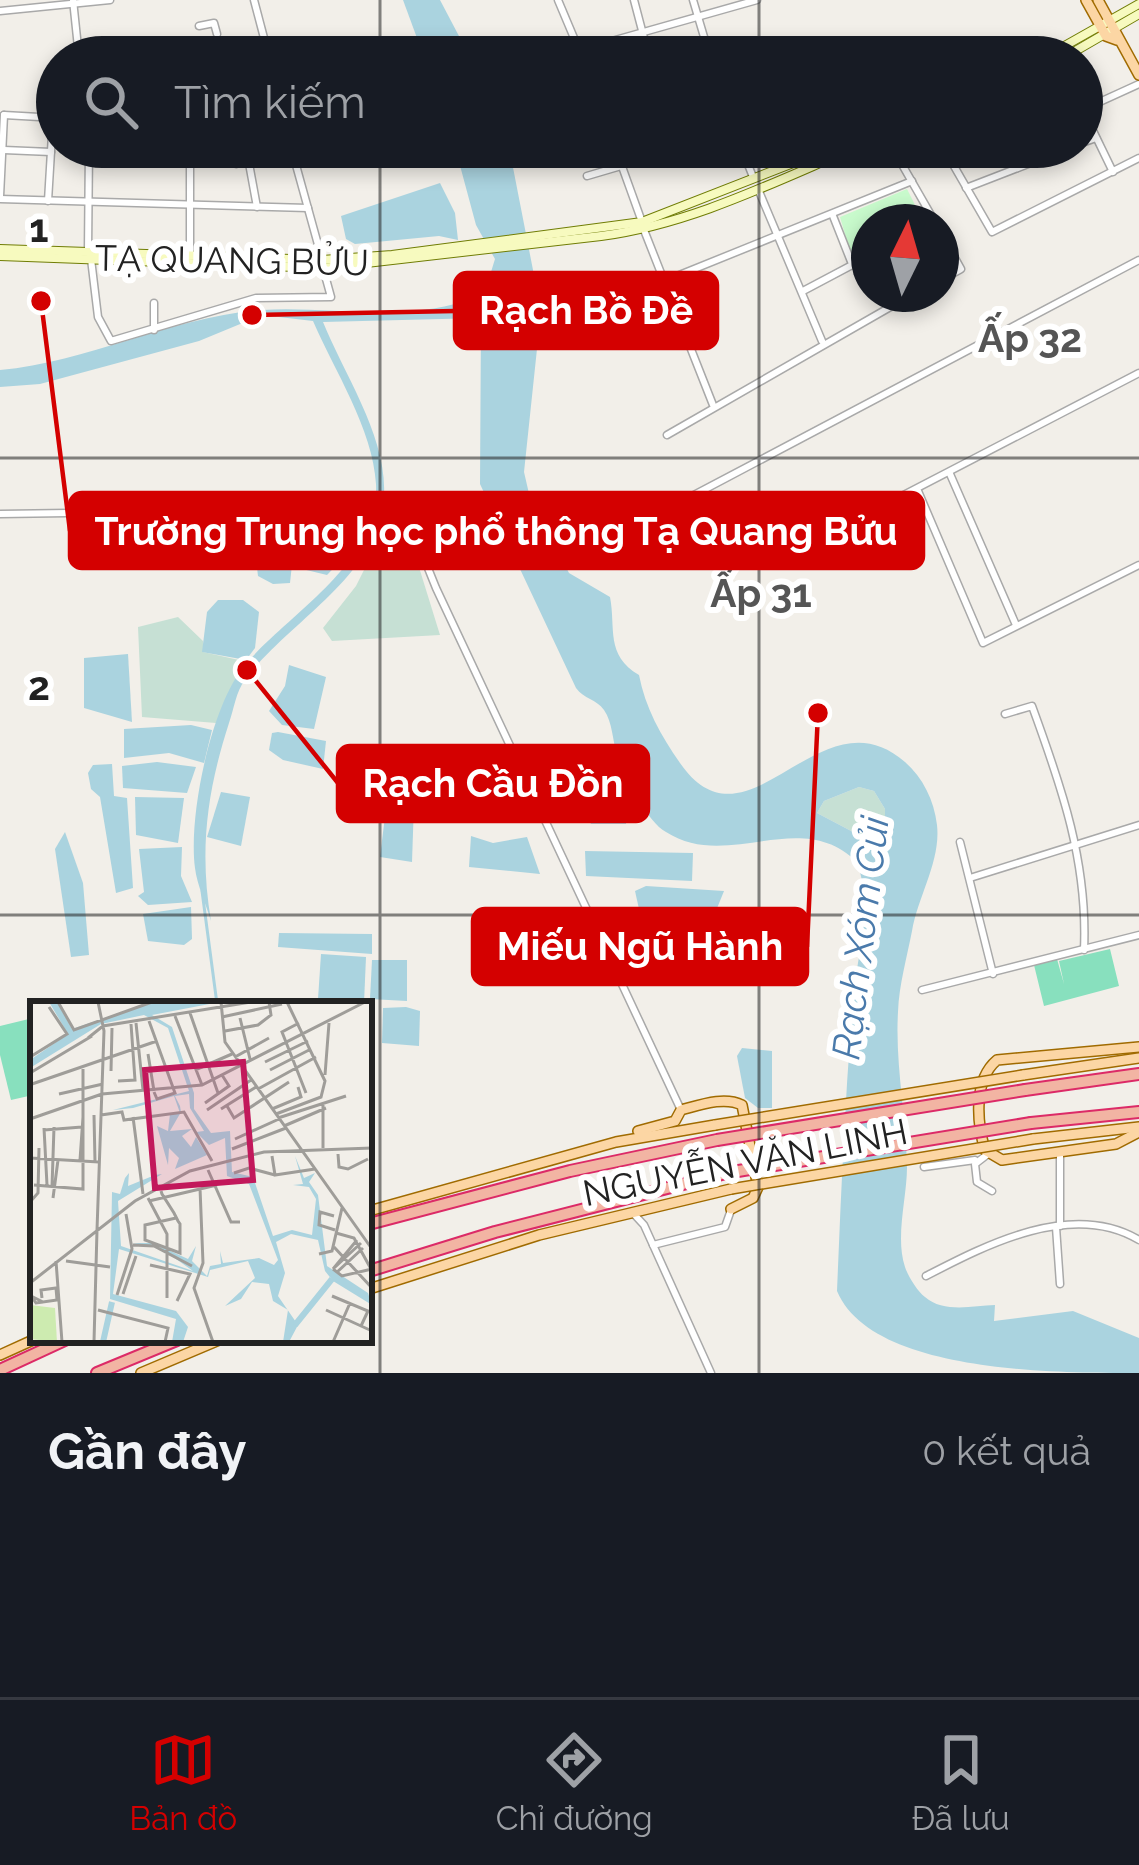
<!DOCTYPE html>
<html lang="vi">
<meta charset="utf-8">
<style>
body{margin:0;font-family:Raleway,sans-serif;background:#242831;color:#f1f3f6}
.compass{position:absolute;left:851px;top:204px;width:108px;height:108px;border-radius:50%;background:#171b24;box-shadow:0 6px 18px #0003;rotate:5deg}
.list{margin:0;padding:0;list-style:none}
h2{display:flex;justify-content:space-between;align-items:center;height:156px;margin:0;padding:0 48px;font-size:51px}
h2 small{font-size:39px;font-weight:400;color:#9ea1a6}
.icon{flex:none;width:66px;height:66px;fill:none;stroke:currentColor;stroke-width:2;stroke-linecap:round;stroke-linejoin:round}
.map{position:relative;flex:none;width:1139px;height:1373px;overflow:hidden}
.search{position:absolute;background:#171b24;box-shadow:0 6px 18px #0003;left:36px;right:36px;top:36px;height:132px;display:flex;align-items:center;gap:30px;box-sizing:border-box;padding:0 42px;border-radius:66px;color:#9ea1a6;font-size:45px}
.sheet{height:324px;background:#171b24}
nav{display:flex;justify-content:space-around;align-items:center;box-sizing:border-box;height:168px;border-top:3px solid #363941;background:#171b24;font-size:33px;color:#9ea1a6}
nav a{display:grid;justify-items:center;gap:6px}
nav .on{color:#d40000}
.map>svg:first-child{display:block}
.wetland{fill:#c6e0d4}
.park{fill:#c8facc}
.pitch{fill:#88e0be}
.water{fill:#aad3df;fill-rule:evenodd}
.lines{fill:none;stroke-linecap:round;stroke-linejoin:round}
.stream{stroke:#aad3df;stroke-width:3}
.minor-casing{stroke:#a9a9a9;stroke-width:9}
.tertiary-casing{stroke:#a9a9a9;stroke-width:9}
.secondary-casing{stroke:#707d05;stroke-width:10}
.primary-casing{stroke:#a06b00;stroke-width:12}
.trunk-casing{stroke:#dc2a67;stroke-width:14}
.minor{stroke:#fff;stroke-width:6}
.tertiary{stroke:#fff;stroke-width:6}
.secondary{stroke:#f7fabf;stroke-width:8}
.primary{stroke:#fcd6a4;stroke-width:9}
.trunk{stroke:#f2b4a3;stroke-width:10}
.primary-bridge-casing{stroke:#a06b00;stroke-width:12;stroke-linecap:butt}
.trunk-bridge-casing{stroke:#dc2a67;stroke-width:14;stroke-linecap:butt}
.primary-bridge{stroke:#fcd6a4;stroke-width:9}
.trunk-bridge{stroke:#f2b4a3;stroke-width:10}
.grid{fill:none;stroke:#222;stroke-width:3;stroke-opacity:0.55}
.labels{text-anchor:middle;stroke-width:12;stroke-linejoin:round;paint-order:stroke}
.street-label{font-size:36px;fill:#222;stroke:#fff}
.neighbourhood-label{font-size:39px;font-weight:bold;fill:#555;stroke:#fff}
.water-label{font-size:39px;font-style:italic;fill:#4a7aab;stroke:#fff}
.inset-river{fill:none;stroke:#aad3df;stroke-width:6}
.inset-road{fill:none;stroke:#9f9d99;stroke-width:3}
.view{fill:#c2185b;fill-opacity:0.15;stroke:#c2185b;stroke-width:6}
.inset-edge{fill:none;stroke:#222;stroke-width:6}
.grid-label{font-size:39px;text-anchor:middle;font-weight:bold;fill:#222;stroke:#fff;stroke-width:12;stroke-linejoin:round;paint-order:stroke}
.leader{fill:none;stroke:#d40000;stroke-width:4.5}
.callout-dot{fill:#d40000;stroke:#fff;stroke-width:4.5}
.callout{fill:#d40000;stroke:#d40000;stroke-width:4.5}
.callout-label{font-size:39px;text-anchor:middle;font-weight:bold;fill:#fff}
</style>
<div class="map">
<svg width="1139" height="1373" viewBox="0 0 1139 1373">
<rect width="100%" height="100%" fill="#f2efe9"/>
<g class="wetland">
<path d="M389,520l16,2 35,113 -108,6 -9,-13 33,-42z"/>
<path d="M178,617l25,24v11l45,10 -32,61 -74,-6 -4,-90z"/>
<path d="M859,787l15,4 11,18v23l-11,11 -57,-30 7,-12z"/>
</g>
<path class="park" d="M907,189l15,30 -53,3v27l-18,6 -11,-38z"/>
<g class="pitch">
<path d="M1110,949l9,37 -75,20 -10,-41 23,-6 7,25 -5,-23z"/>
<path d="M33,1018v77l-22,5 -11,-45v-29z"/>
</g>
<g class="water">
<path d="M403,0h37l30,57h-46z"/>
<path d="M455,147h54l32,164 -17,161 6,26 39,75 41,24c6,31 -5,58 29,78 6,32 22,61 41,88 68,98 140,-76 225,-1 18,16 29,38 32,63 4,36 -19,71 -25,106 -5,26 -13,54 -14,81 -3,51 8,103 9,155 0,31 -12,70 -2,100 3,9 12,24 20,30 18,16 47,9 70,8l-1,16 79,-10 66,27v35c-85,0 -268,0 -302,-82 4,-97 8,-194 16,-291 4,-49 21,-88 4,-138 -57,-56 -129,10 -191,-30 -21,-12 -40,-56 -49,-78 -5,-14 -4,-31 -13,-44 -8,-11 -20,-11 -28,-22l-96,-204 1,-166 -158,4c21,52 64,115 61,172 -4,83 -94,125 -139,186 -9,11 -11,29 -16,43 -22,68 -30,127 -18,198 -5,-17 -14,-36 -16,-53 -7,-52 16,-163 50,-203 45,-53 135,-102 131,-181 -3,-55 -42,-114 -63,-163l-51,-6 -63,26 -159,43 -40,3v-17c89,-8 173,-54 262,-60 65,-4 138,12 203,-9 21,-6 24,-23 30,-42l-19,-34zM859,787l15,4 11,18v23l-11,11 -57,-30 7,-12z"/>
<path d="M440,183l15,30 3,27 -19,-4 -84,8 -9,-5 -5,-23z"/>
<path d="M252,525l44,2 -6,56 -17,1 -15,-8z"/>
<path d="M303,525l53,6 -6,20 -23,24 -29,-7z"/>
<path d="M218,600h25l16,12 -4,36 -9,12 -44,-8 5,-40z"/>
<path d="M128,654l4,68 -48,-14v-50z"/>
<path d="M289,665l37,12 -12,52 -32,-4 -13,-14 16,-25z"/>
<path d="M191,725l21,5 -8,33 -35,-10 -45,5v-29z"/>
<path d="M278,732l48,9 -3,28 -40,-9 -14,-10 3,-17z"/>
<path d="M157,762l39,5 -9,26 -64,-5 -1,-22z"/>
<path d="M112,764l2,32 13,2 6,90 -17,5 -16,-96 -9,-8 -3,-16 5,-8z"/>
<path d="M629,782l15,27 -17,4 -1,11h-35l-3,-6 -15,-2 -1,-16 38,-2 5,-2 -2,-8z"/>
<path d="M221,792l29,5 -9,49 -34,-9z"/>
<path d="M135,797l49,1 -6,45 -42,-8z"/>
<path d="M387,800l27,3 -2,59 -32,-5z"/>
<path d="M65,832l18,51 6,72 -18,2 -16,-108z"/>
<path d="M471,836l22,7 34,-6 13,37 -71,-7z"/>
<path d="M182,847l-1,29 11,26 -44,3 -10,-9 6,-4 -5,-43z"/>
<path d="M585,851l108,2 -1,28 -106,-5z"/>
<path d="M646,886l78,5 -17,42 -66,-15 -6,-27z"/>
<path d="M191,907l1,32 -8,6 -36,-4 -5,-27z"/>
<path d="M279,933l93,1v20l-94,-7z"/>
<path d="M321,954l45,3 -2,46 -46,-4z"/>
<path d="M372,960h35v41l-37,-2z"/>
<path d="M406,1007l14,4 -1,35 -37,-3 1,-35z"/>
<path d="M742,1048l30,3v57h-14l-13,-10 -8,-42z"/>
</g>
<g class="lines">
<path class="stream" d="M202,891l15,113"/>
<defs>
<g id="minor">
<path d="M73,0l6,57"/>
<path d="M558,0l24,57"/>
<path d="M634,0l15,57"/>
<path d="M0,11l110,-11"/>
<path d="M199,26l15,-3 3,11"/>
<path d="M580,50l177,-50"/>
<path d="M408,56l1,1"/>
<path d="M1082,110l57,-26"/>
<path d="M1083,110l30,62"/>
<path d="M4,115l53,3"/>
<path d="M1082,143l14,-5"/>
<path d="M230,147l6,17"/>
<path d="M246,147l11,60"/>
<path d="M348,147v2"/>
<path d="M615,147l27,75"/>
<path d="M892,147l43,75"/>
<path d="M943,147l49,85 147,-74"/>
<path d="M1008,147l9,21"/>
<path d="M4,150l47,2"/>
<path d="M618,156l28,-9"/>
<path d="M90,158l159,4"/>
<path d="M587,176l34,-10"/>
<path d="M966,188l106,-41"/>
<path d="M758,189l64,152"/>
<path d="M0,196l4,-81"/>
<path d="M0,199l308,9"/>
<path d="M48,201l5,-83"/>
<path d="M833,216l19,48"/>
<path d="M644,230l69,175"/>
<path d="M941,233l20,36 -20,11"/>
<path d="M88,251l1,-104"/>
<path d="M190,255v-92"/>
<path d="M91,259l7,58 13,24 145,-43 75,-1 -8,-29"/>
<path d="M662,282l250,-101"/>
<path d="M803,291l66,-35"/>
<path d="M154,330v-27"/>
<path d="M667,435l246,-141"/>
<path d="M950,474l66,151"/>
<path d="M918,491l65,152 156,-78"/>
<path d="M0,514l343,-5 64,7 29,72 245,522"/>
<path d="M673,516l21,-21 445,-235"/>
<path d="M840,528l299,-155"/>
<path d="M1005,714l27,-8c30,82 56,157 52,244"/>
<path d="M960,842l33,132"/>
<path d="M970,878l169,-53"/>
<path d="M922,990l217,-55"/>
<path d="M988,1154l-13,10 2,18 15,9"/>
<path d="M924,1167l51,-7"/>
<path d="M632,1212l12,13 67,148"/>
<path d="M1060,1226v-75"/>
<path d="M1056,1227l4,57"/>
<path d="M653,1245l72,-18 6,-17"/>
<path d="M926,1276c60,-31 146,-76 213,-36"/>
</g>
<g id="tertiary">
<path d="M254,0l15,57"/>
<path d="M693,0l17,57"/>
<path d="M291,147l31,112"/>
<path d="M741,147l12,30"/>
</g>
<g id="secondary">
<path d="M1045,57l94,-53"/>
<path d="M1065,57l74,-43"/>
<path d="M0,249l322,11 70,-5 250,-33 192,-75"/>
<path d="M0,256l323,12 278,-32c90,-12 173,-54 256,-89"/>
</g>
<g id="primary">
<path d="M1086,0l20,36 11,4"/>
<path d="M1098,0l41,75"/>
<path d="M1139,1047l-142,13c-24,20 -20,63 -12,90l17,10 114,-16 23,-12"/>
<path d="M1023,1075l116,-17"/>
<path d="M638,1131l37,-10 6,-11c19,-5 43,-14 61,-5l16,82 -5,11 -22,11"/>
<path d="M1033,1139l106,-12"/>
<path d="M369,1211l247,-69 99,-17"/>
<path d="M369,1289l170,-54 192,-46"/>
<path d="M0,1355l33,-15"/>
<path d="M141,1373l78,-33"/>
</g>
<g id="trunk">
<path d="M1025,1090l114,-16"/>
<path d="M1031,1123l108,-11"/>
<path d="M369,1224l201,-53 147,-31"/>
<path d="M369,1271l126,-39 231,-59"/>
<path d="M0,1370l65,-30"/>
<path d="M97,1373l80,-33"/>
</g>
</defs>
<use href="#minor" class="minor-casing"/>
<use href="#tertiary" class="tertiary-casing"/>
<use href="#secondary" class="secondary-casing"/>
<use href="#primary" class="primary-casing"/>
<use href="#trunk" class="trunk-casing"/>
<use href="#minor" class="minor"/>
<use href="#tertiary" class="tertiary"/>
<use href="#secondary" class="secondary"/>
<use href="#primary" class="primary"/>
<use href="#trunk" class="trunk"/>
<defs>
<g id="primary-bridge">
<path d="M715,1125l308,-50"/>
<path d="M731,1189l302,-50"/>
</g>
<g id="trunk-bridge">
<path d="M717,1140l308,-50"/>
<path d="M726,1173l305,-50"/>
</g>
</defs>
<use href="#primary-bridge" class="primary-bridge-casing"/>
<use href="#trunk-bridge" class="trunk-bridge-casing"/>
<use href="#primary-bridge" class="primary-bridge"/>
<use href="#trunk-bridge" class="trunk-bridge"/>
</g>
<path class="grid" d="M380,0v57M759,0v57M380,147v1226M759,147v1226M0,458h1139M0,915h1139"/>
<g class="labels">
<g class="street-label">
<text transform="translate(232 260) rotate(1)" y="13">TẠ QUANG BỬU</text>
<text transform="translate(745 1162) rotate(-11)" y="13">NGUYỄN VĂN LINH</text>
</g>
<g class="neighbourhood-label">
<text x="1030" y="352">Ấp 32</text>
<text x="761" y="607">Ấp 31</text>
</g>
<g class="water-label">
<text transform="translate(860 938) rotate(-83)" y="14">Rạch Xóm Củi</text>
</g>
</g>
<g transform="translate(30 1001)">
<rect width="342" height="342" fill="#f2efe9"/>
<path d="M0,304l25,3 2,34 -27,-3z" fill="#cdebb0"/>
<path d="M19,1h8l15,27 80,-27h68l-68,13 20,12 22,66v16l17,24 19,-2 2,41 21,5 20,59 19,-6 20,5 4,-36 -7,-12 -16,-2 10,-1 -8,-28 9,22 11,-5 -6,9 9,13 9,71 41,27 4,12 -39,-24 -8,-10 -7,-31 -27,-6 -15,8 9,31 -7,23 20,29 -9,17h-6l5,-32 -15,-9 -4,-17 -17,-2 -11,17 -16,7 30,-28 -7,-17 -38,9 -2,7 -89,-28 -6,45 63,17 12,16 -5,15h-11l4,-23 -66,-20 2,-107 8,2 5,-16 4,-5 -1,13 27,-11 7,-1 -44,27 3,45 72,25 -34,-24 -27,-4h21l35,16 8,-13 -4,15 15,15 3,-10 11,-2 -1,-13 3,12 36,-5 15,7 4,-5 -29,-76 -22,-8 -2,-38 -16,7 -13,-13 8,-1 -14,-23 -1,-14 -14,2 5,10 1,6 -11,19 22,-2 -10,7 9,11 5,-10 11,18 -32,14 4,-11 -10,-10 -1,17 -11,-39 11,5 2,-17 10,-1 -6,-17 -41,12 -20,2 76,-19 -21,-63 -24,-13 -43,9 -71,44v-8l38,-26z" fill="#aad3df"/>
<path class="inset-river" d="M265,324l37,-46M73,341l9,-40"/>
<path class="inset-road" d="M28,1l16,28 78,-28M191,1l4,40 147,207M160,12l28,80M145,15l27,69M192,16l60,-13M210,17l10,41M119,20l26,72 -18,6 -3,-7M106,22l7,67M269,22l-17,9 24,61M195,30l33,-6 13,-10 -2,-13M58,37l15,-12 148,-24M118,53l6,37M0,56l37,-23 -18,-27M205,56l34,-19M235,61l43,-21M165,69l37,-16M240,69l41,-21M81,70l1,-43M0,72l62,-37M295,74l4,-52M88,80l17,-1 -4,-56M2,83l125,-43M228,88l58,-32M29,93l44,-10M72,93l100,-9 163,-83M293,101v46M175,102l24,-17 -7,-11M197,105l7,12 55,-36M191,108l35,-22M242,108l29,-12 -3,-10M177,109l44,-30M246,113l45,-17 4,-16 -38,-79M64,114l1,47M71,114l21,-3 2,8 60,-8 28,49M103,116l10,77M248,117l68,-22M0,118l72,-25M254,125l42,-18M14,127l3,57M14,129l38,-3M205,138l44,-20M202,148l54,-21M308,153l1,13 9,2 20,-10M242,155l3,19 40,-6M0,157l69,4M50,159l3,-43M178,169l23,52h9M204,172l15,-5 26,7M4,184l49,4v-120M22,186l2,-60M170,187l3,75 -9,25 19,54M131,190l1,3 12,19 4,8 2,3v29l-35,-13v-15l31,-7M23,197l5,-38M118,197l19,36v64M119,200l68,-16M0,201l8,-9 1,-45M304,215l-14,-4 -1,13 16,5M67,229l7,-199 -6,-29M306,232l18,5 17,31M103,244l21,1 38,20M304,246l38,41M289,253l13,-3 10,-43M26,260l6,81M36,260l44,6M120,264l40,9 -13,27M303,268l28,-26M303,268l9,7 30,-7M303,268l24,-29M306,272l27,-25M0,282l105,-82 55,-30 74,-19 108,-4M93,293l13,-38M87,294l15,-46 -6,-35M302,295l36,15 -7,15M12,297l-1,-8 15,-2 1,12 -14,2 -12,-6 5,7 7,-1M68,309l70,18 -3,14M296,309l46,21M64,341l3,-112M303,341l17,-39"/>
<path class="view" d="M213,61l10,118 -98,8 -10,-118z"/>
<rect width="342" height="342" class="inset-edge"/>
</g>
<g class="grid-label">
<text x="39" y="242">1</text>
<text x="39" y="700">2</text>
</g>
<path class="leader" d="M252 315L455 311M41 301L70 531M247 670L338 783M818 713L807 947"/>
<g class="callout-dot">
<circle cx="252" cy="315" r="12"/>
<circle cx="41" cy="301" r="12"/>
<circle cx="247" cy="670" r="12"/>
<circle cx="818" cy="713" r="12"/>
</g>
<g class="callout">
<rect x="455" y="273" width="262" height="75" rx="12"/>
<rect x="70" y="493" width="853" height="75" rx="12"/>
<rect x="338" y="746" width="310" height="75" rx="12"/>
<rect x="473" y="909" width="334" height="75" rx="12"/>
</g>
<g class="callout-label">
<text x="586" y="324">Rạch Bồ Đề</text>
<text x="496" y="545">Trường Trung học phổ thông Tạ Quang Bửu</text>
<text x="493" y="797">Rạch Cầu Đồn</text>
<text x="640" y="960">Miếu Ngũ Hành</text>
</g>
</svg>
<svg class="compass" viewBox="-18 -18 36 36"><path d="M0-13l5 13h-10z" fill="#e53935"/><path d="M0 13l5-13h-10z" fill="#9ea1a6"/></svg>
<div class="search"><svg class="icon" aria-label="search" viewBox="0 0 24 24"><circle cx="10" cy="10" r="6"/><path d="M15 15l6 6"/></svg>Tìm kiếm</div>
</div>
<section class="sheet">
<h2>Gần đây<small>0 kết quả</small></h2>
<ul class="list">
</ul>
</section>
<nav>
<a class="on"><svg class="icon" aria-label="map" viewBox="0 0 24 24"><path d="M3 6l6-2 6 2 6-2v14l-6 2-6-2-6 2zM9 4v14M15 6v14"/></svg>Bản đồ</a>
<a><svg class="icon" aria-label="directions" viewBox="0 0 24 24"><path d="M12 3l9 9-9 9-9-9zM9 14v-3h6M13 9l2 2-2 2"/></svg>Chỉ đường</a>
<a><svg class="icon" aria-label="saved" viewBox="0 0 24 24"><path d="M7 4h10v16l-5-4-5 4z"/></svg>Đã lưu</a>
</nav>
